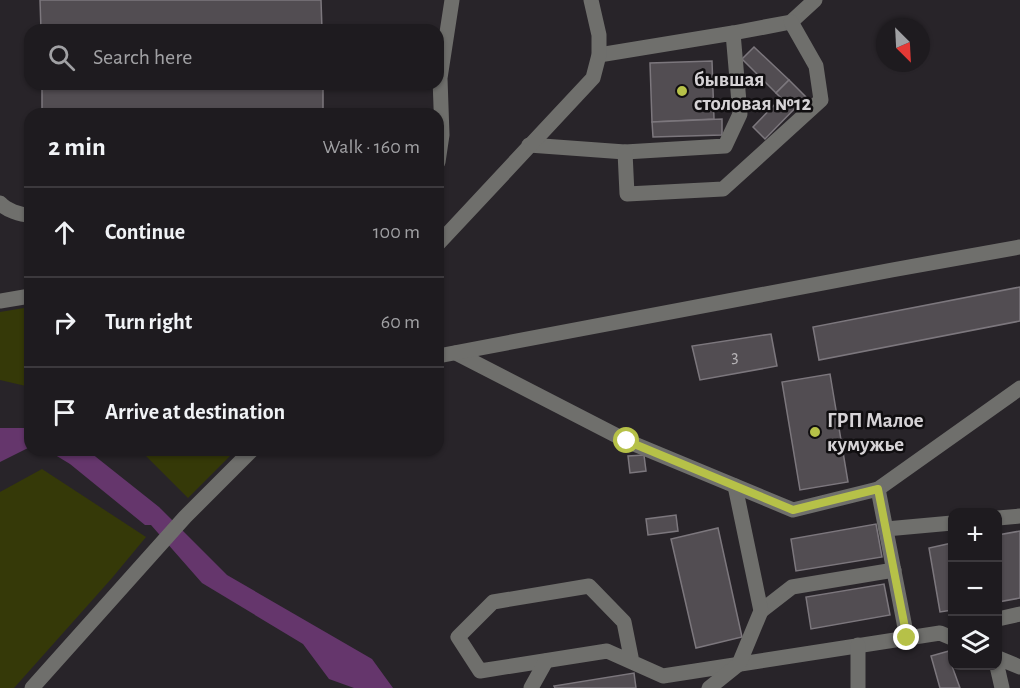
<!DOCTYPE html>
<meta charset="utf-8">
<style>
body{margin:0;font-family:"Alegreya Sans",sans-serif;background:#2b282c;color:#f1f3f6}
.controls{position:absolute;right:18px;bottom:18px;display:grid;overflow:hidden;border-radius:12px;box-shadow:0 2px 4px #0004}
.controls button{width:54px;height:54px;display:grid;place-items:center;padding:0;border:0;border-bottom:2px solid #3c393d;background:#1e1b1f;color:#f1f3f6;font:30px sans-serif}
.compass{position:absolute;left:876px;top:18px;width:54px;height:54px;border-radius:50%;background:#1e1b1f;box-shadow:0 2px 4px #0004;rotate:156deg}
.stop{position:absolute;width:18px;height:18px;margin:-14px;border:4px solid #b6c148;border-radius:50%;background:#fff}
.stop.end{background:#b6c148;border-color:#fff;box-shadow:0 2px 6px #0008}
.list{margin:0;padding:0;list-style:none}
h2{display:flex;justify-content:space-between;align-items:center;height:78px;margin:0;padding:0 24px;font-size:26px}
h2 small{font-size:20px;font-weight:400;color:#a1a1a4}
.list li{display:grid;grid-template-columns:39px 1fr auto;gap:18px;align-items:center;box-sizing:border-box;height:90px;padding:0 24px;border-top:2px solid #3c393d}
.list b{display:block;font-size:22px;white-space:nowrap}
.list em{font-size:20px;font-style:normal;color:#a1a1a4}
.icon{flex:none;width:33px;height:33px;fill:none;stroke:currentColor;stroke-width:2;stroke-linecap:round;stroke-linejoin:round}
.map{position:relative;flex:none;width:1020px;height:688px;overflow:hidden}
.search{position:absolute;background:#1e1b1f;box-shadow:0 2px 4px #0004;left:24px;top:24px;width:420px;height:66px;display:flex;align-items:center;gap:15px;box-sizing:border-box;padding:0 21px;border-radius:18px;color:#a1a1a4;font-size:22px}
.panel{position:absolute;background:#1e1b1f;box-shadow:0 2px 4px #0004;left:24px;top:108px;width:420px;height:348px;border-radius:18px}
.map>svg:first-child{display:block}
.green{fill:#353908}
.water{fill:#65366c}
.building{fill:#524d52;stroke:#7c777d;stroke-width:1.5}
.lines{fill:none;stroke-linecap:round;stroke-linejoin:round}
.minor{stroke:#6f6f6c;stroke-width:15}
.route{stroke:#b6c148;stroke-width:8}
.poi-dot{fill:#b6c148;stroke:#100e10;stroke-width:2}
.labels{text-anchor:middle;stroke-width:5;stroke-linejoin:round;paint-order:stroke}
.number-label{font-size:18px;fill:#b5b2b5}
.poi-label{font-size:21px;font-weight:bold;fill:#d6d3d6;stroke:#100e10;text-anchor:start}
</style>
<div class="map">
<svg width="1020" height="688" viewBox="0 0 1020 688">
<rect width="100%" height="100%" fill="#282429"/>
<g class="green">
<path d="M30,307v80l-30,-7v-68z"/>
<path d="M140,450h96l-48,48z"/>
<path d="M42,469l104,68 -34,41 -98,110h-14v-196z"/>
</g>
<g class="water">
<path d="M0,428h30v19l-30,15z"/>
<path d="M47,450h44v3l68,54 68,68 145,84 21,29h-39l-25,-9 -26,-35 -101,-61 -51,-58h-6l-75,-61z"/>
</g>
<g class="building">
<path d="M40,0h281l1,30h-281z"/>
<path d="M754,47l35,33 -13,13 -34,-34z"/>
<path d="M712,61l2,58 -62,3 -2,-59z"/>
<path d="M789,80l17,17 -41,42 -12,-12 28,-29 -5,-5z"/>
<rect x="42" y="84" width="281" height="30"/>
<path d="M722,119v16l-69,2 -1,-15z"/>
<path d="M1020,287v34l-201,39 -6,-33z"/>
<path d="M771,334l6,32 -77,14 -8,-34z"/>
<path d="M830,374l18,108 -48,8 -18,-108z"/>
<path d="M644,455l2,16 -16,2 -2,-17z"/>
<path d="M676,515l2,16 -30,4 -2,-16z"/>
<path d="M876,524l6,33 -86,14 -5,-32z"/>
<path d="M718,528l24,109 -46,11 -25,-109z"/>
<path d="M1020,531v67l-22,4v-67z"/>
<path d="M952,543v67l-12,2 -11,-64z"/>
<path d="M884,584l6,31 -79,14 -5,-32z"/>
<path d="M949,651l3,15 8,22h-20l-9,-32z"/>
<path d="M634,673l2,15h-81l-1,-2z"/>
</g>
<g class="lines">
<g class="minor">
<path d="M733,33l58,-11 24,-22"/>
<path d="M529,145l96,7 100,-6 15,-32 -7,-81 -134,22"/>
<path d="M625,152l2,42 96,-5 98,-89 -5,-34 -25,-44"/>
<path d="M438,162l4,-27 -2,-57 12,-78"/>
<path d="M0,203c6,7 20,12 30,12"/>
<path d="M438,244l155,-166 6,-23v-20l-8,-35"/>
<path d="M0,301l30,-5"/>
<path d="M456,353l171,88 166,69 85,-21 142,-101"/>
<path d="M438,356l454,-86 128,-23"/>
<path d="M878,489l29,149"/>
<path d="M998,518l22,-2"/>
<path d="M886,529l66,-6"/>
<path d="M761,611l31,-24 102,-17"/>
<path d="M998,619l22,-5"/>
<path d="M998,658l22,9"/>
<path d="M632,662l-8,-40 -35,-36 -96,16 -35,35 22,34 127,-20 56,25 277,-43 12,5"/>
<path d="M997,666l5,22"/>
<path d="M32,688l153,-171 67,-67"/>
<path d="M531,688l15,-27"/>
<path d="M709,688l30,-24 22,-53 -26,-125"/>
<path d="M858,688v-43"/>
</g>
</g>
<g class="lines">
<path class="route" d="M627,441l166,69 85,-21 29,149"/>
</g>
<g class="poi-dot">
<circle cx="682" cy="91" r="6"/>
<circle cx="815" cy="432" r="6"/>
</g>
<g class="labels">
<g class="number-label">
<text x="735" y="362">3</text>
</g>
<g class="poi-label">
<text x="694" y="86">бывшая<tspan x="694" dy="24">столовая №12</tspan></text>
<text x="827" y="427">ГРП Малое<tspan x="827" dy="24">кумужье</tspan></text>
</g>
</g>
</svg>
<div class="controls">
<button>+</button>
<button>−</button>
<button><svg class="icon" aria-label="layers" viewBox="0 0 24 24"><path d="M12 4l9 5-9 5-9-5zM3 14l9 5 9-5"/></svg></button>
</div>
<svg class="compass" viewBox="-18 -18 36 36"><path d="M0-13l5 13h-10z" fill="#e53935"/><path d="M0 13l5-13h-10z" fill="#a1a1a4"/></svg>
<div class="stop" style="left:627px;top:441px"></div>
<div class="stop end" style="left:907px;top:638px"></div>
<div class="search"><svg class="icon" aria-label="search" viewBox="0 0 24 24"><circle cx="10" cy="10" r="6"/><path d="M15 15l6 6"/></svg>Search here</div>
<section class="panel">
<h2>2 min<small>Walk · 160 m</small></h2>
<ul class="list">
<li><svg class="icon" aria-label="ahead" viewBox="0 0 24 24"><path d="M12 20V5M6 11l6-6 6 6"/></svg><div><b>Continue</b></div><em>100 m</em></li>
<li><svg class="icon" aria-label="right" viewBox="0 0 24 24"><path d="M7 20v-9h11M14 6l5 5-5 5"/></svg><div><b>Turn right</b></div><em>60 m</em></li>
<li><svg class="icon" aria-label="arrive" viewBox="0 0 24 24"><path d="M6 21V4h12l-3 4 3 4H6"/></svg><div><b>Arrive at destination</b></div></li>
</ul>
</section>
</div>
